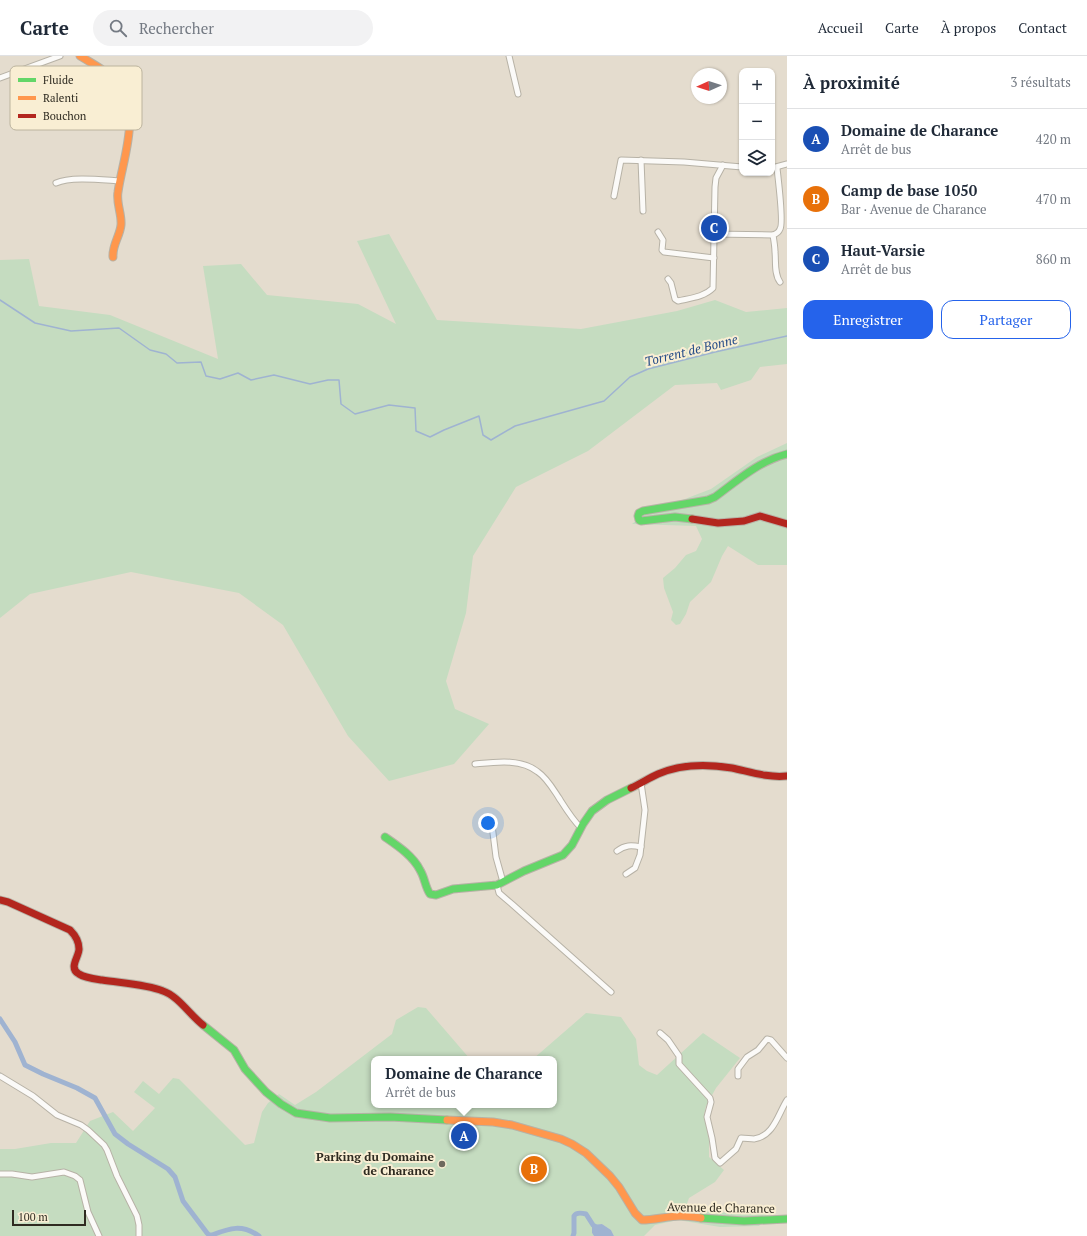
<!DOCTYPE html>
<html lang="fr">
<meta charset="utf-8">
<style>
body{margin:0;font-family:"PT Serif",serif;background:#f2f2f3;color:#1f2937}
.controls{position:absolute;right:12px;top:12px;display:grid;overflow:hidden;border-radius:8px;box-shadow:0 1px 3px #0004}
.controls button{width:36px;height:36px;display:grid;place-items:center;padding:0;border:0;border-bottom:1px solid #e0e1e3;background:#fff;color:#1f2937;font:20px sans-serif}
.compass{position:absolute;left:691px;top:12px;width:36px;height:36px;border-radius:50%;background:#fff;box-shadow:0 1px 3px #0004;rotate:267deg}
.scale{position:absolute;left:12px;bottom:10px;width:74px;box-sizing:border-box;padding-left:4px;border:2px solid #2f2b21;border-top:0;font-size:11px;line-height:14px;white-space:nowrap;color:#2f2b21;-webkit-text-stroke:3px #f9eed3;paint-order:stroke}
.you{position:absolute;left:488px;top:767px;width:14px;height:14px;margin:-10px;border:3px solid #fff;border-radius:50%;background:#1a73e8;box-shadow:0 0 0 6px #1a73e833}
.badge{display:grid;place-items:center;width:26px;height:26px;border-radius:50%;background:#2563eb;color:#fff;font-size:13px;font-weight:700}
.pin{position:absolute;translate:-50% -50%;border:2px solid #fff;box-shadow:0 1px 4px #0006}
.popup{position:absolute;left:371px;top:1000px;width:186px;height:52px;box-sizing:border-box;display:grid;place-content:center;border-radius:8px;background:#fff;filter:drop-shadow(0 1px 3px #0005);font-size:13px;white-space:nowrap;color:#747a83}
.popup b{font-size:15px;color:#1f2937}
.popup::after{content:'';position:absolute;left:50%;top:100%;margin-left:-8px;border:8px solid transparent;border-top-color:#fff}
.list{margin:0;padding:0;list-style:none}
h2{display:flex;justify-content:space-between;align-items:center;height:52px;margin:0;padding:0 16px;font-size:17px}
h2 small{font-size:13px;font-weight:400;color:#747a83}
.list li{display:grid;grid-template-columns:26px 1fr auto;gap:12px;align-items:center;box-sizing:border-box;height:60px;padding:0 16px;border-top:1px solid #e0e1e3}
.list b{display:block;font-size:15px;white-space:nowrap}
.list p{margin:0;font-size:13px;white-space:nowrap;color:#747a83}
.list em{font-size:13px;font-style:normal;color:#747a83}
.actions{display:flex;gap:8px;padding:12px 16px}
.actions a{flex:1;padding:9px 0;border:1px solid #2563eb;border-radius:12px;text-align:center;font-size:14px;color:#2563eb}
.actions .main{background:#2563eb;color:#fff}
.icon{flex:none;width:22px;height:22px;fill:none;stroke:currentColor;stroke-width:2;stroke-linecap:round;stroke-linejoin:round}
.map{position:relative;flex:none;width:787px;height:1180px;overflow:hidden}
header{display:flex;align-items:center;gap:24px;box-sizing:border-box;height:56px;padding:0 20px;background:#fff;border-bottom:1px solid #e0e1e3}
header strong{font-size:19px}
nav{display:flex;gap:22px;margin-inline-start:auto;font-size:14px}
.search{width:280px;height:36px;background:#f2f2f3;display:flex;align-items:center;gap:10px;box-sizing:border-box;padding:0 14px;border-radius:22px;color:#747a83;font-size:15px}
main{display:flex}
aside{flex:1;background:#fff}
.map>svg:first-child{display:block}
.green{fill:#c5dcc0}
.water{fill:#9fb3d1}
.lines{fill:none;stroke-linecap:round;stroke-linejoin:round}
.stream{stroke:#9fb3d1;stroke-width:1.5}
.canal{stroke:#9fb3d1;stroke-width:5}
.street-casing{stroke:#b7b2a6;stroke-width:7}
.fast-casing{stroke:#b7b2a6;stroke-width:9}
.slow-casing{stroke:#b7b2a6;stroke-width:9}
.jam-casing{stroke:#b7b2a6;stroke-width:9}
.street{stroke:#fbfaf8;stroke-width:5}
.fast{stroke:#63d668;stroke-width:7}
.slow{stroke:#ff974d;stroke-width:7}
.jam{stroke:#b3261e;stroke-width:7}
.poi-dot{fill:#6e695e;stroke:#f9eed3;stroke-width:1.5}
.labels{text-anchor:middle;stroke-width:4;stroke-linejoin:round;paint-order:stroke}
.poi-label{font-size:12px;font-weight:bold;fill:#2f2b21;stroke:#f9eed3;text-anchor:end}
.street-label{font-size:12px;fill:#2f2b21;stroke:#f9eed3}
.water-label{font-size:13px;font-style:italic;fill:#244b87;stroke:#f9eed3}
.key{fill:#f9eed3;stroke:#bcb49e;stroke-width:1}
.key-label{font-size:11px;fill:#2f2b21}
</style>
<header>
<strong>Carte</strong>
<div class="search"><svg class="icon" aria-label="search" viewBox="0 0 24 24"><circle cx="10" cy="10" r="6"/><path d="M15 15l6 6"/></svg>Rechercher</div>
<nav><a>Accueil</a><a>Carte</a><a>À propos</a><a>Contact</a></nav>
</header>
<main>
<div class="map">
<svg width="787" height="1180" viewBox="0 0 787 1180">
<rect width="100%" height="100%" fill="#e4dcce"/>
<g class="green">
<path d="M389,178l48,86 144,9 96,-18 38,-11 31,12 41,-4v56l-27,3 -9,13 -30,10 -4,-7 -42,2 -87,66 -72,36 -43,69 -7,57 -20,68 9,28 34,15 -35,40 -65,17 -41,-45 -65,-111 -44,-32 -108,-21 -101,22 -30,24v-358l29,-1 10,47 71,9 108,44 -15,-93 38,-2 26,31 91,9 38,20 -39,-83z"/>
<path d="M787,387v122h-29l-30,-19 -6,10 -11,26 -21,20 -4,12 -6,10 -4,1 -5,-5 2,-8 -9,-24 -1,-10 12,-10 11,-13 10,-4 6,-12 -6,-13 -64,-2 11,-9 68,-26 46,-32z"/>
<path d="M418,951l8,1 44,51h-96v46h180v-46h-21l53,-46 35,4 15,22 3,26 8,6 10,4 46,-42 37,25 -24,30 -10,18 -2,9 5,25v17l15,13 -9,12 -26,16 -4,11 46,4 34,-2 4,4 -10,11 -39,1 -42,-7 -23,5 -11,11h-30l-3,-6 -9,-6 -10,2v7l2,3h-594v-87h15l36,-6h25l14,-22 23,-9 20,19 22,-23 -21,-16 9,-11 16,13 14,-16 6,1 66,66 9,-2 8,-31 6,-9 11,-9 16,11 21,-13 76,-58 4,-14z"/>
</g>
<path class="water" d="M602,1168l9,6 3,6h-20l-2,-3v-8z"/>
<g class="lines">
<path class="stream" d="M0,244l35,23 36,8 48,-3 31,22 16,4 11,9 24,-1 5,14 14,3 18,-6 13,7 23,-5 36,9 18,-4h11l2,24 14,10 34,-9 26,3 1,23 14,6 14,-7 35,-14 4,19 8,5 24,-14 89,-25 26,-24 18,-8 67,-17 72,-16"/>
<g class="canal">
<path d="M0,963l15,23 10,23 18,9 34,14 18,10 20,36 13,10 40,25 7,8 8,24 24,32 2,2h3c18,-7 30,-11 47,1"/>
<path d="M573,1180l1,-3v-17c2,-4 8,-3 12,-2l7,11 6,4"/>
</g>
<defs>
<g id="street">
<path d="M509,0l9,38"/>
<path d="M0,22l60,-22"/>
<path d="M641,104l2,51"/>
<path d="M772,112l15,-4"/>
<path d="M56,127c15,-7 47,-3 64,-2"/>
<path d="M614,140l7,-36 63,2 58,5"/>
<path d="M658,176l5,8 -1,10 2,2 50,6"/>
<path d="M713,178l60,1c3,-1 6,-3 7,-6 4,-6 -2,-51 -3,-61"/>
<path d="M773,179c1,6 2,12 2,17 1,9 -1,22 5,30"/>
<path d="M668,223l3,4 4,16 3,2c13,-3 26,-4 35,-13l2,-101 1,-9 7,-13"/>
<path d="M475,708c20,-2 46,-6 63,8 9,6 15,17 21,26 7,11 13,21 22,30"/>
<path d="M492,769l4,32 7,25"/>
<path d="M617,795c8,-6 14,-6 24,-4"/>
<path d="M626,818l9,-6 5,-13 5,-45 -4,-27"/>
<path d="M497,829l2,8 14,12 98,87"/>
<path d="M660,977l8,7 11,16v8l31,34 1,4 -4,15 5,21 3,20 5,5 16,-14 5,-11c5,0 9,1 13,1 20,-3 24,-25 33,-39"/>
<path d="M0,1020l33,20 24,19 24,10 7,5 16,15 3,5 10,26 20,40 2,9v11"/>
<path d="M738,1020v-7l9,-12 11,-7 9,-11 4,1 16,18"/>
<path d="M0,1118h12l20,3 32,-5 11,4 5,4 8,32 11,24"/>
</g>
<g id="fast">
<path d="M692,463l-17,-2 -34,4 -2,-1 -1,-4 1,-3 4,-2 65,-11 7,-3c23,-17 44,-36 72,-43"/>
<path d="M385,781c13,9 28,19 35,33 5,8 5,17 10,24l6,1 17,-6 44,-4 27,-14 39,-16 9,-10 11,-21 9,-13 15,-11 24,-12"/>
<path d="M203,969l31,25 11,19 21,23 15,12 15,9 34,5 60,-1 57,3"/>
<path d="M701,1162l43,3 43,-2"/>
</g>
<g id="slow">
<path d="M80,0c13,8 27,15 37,27 25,30 6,74 1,109 -2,11 4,22 3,33 -1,11 -9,20 -8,32"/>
<path d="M447,1064l46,2 19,3 49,14 11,5 14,9 24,23 9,11 16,26 7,7c13,0 26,-4 39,-4 6,0 13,1 20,2"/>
</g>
<g id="jam">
<path d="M692,463l26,4 26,-2 16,-5 27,8"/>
<path d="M631,732c9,-4 18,-10 27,-14 23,-10 50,-10 74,-6 19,4 36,10 55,8"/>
<path d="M0,844l8,2 62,28c5,5 9,11 9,19 0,8 -11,19 0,25 6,4 16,5 23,6 19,3 44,4 61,11 15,5 27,24 40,34"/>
</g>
</defs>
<use href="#street" class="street-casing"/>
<use href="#fast" class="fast-casing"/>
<use href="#slow" class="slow-casing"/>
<use href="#jam" class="jam-casing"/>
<use href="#street" class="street"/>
<use href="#fast" class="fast"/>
<use href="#slow" class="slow"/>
<use href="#jam" class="jam"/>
</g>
<circle class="poi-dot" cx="442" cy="1108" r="4"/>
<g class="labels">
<g class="poi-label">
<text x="434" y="1105">Parking du Domaine<tspan x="434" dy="14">de Charance</tspan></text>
</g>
<g class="street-label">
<text transform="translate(721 1152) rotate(1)" y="4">Avenue de Charance</text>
</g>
<g class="water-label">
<text transform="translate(691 294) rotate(-14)" y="5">Torrent de Bonne</text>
</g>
</g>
<rect x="10" y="10" width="132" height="64" rx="6" class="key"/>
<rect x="18" y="22" width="18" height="4" fill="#63d668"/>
<rect x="18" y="40" width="18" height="4" fill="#ff974d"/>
<rect x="18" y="58" width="18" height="4" fill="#b3261e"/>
<g class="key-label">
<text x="43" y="28">Fluide</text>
<text x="43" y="46">Ralenti</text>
<text x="43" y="64">Bouchon</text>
</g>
</svg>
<div class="controls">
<button>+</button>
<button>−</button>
<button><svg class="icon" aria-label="layers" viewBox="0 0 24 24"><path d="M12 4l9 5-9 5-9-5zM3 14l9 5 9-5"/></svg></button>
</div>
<svg class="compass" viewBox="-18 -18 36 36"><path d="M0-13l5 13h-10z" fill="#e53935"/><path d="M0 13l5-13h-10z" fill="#747a83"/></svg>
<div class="scale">100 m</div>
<div class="you"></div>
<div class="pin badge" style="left:464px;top:1080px;background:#1a4fb4">A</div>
<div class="popup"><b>Domaine de Charance</b>Arrêt de bus</div>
<div class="pin badge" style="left:534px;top:1113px;background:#e8710a">B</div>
<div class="pin badge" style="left:714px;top:172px;background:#1a4fb4">C</div>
</div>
<aside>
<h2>À proximité<small>3 résultats</small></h2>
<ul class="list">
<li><span class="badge" style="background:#1a4fb4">A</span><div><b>Domaine de Charance</b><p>Arrêt de bus</p></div><em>420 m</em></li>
<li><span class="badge" style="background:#e8710a">B</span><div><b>Camp de base 1050</b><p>Bar · Avenue de Charance</p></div><em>470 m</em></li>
<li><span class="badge" style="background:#1a4fb4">C</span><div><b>Haut-Varsie</b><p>Arrêt de bus</p></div><em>860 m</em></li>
</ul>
<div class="actions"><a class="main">Enregistrer</a><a>Partager</a></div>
</aside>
</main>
